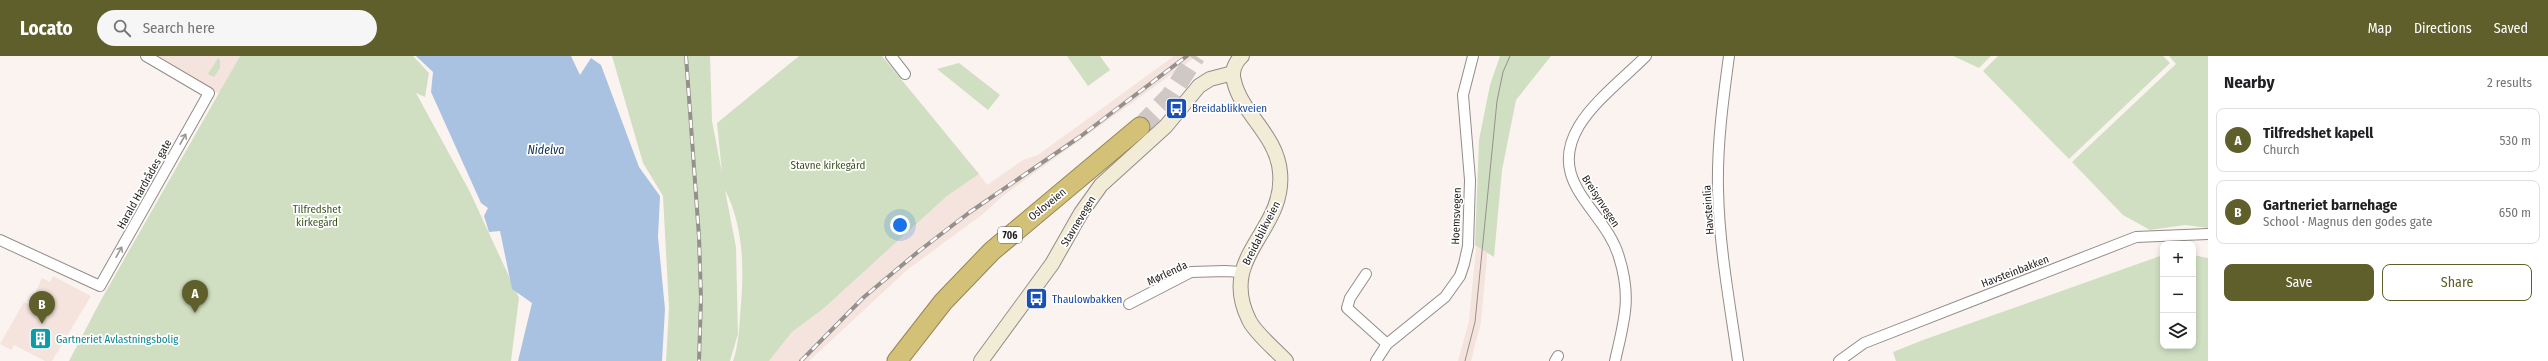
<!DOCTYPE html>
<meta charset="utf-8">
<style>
body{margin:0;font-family:"Fira Sans Condensed",sans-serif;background:#f6f6f6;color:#202124}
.controls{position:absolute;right:12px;bottom:12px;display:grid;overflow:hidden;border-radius:8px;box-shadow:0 2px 6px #0003}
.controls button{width:36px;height:36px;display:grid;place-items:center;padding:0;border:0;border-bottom:1px solid #e0e0e0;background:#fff;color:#202124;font:20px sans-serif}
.you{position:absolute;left:900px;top:169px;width:14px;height:14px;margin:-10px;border:3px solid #fff;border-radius:50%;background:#1a73e8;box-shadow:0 0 0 6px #1a73e833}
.badge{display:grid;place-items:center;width:26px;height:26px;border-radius:50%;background:#5f5f2c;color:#fff;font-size:13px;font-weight:700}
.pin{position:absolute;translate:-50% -33px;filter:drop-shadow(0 1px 2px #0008)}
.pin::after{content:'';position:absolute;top:21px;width:14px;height:12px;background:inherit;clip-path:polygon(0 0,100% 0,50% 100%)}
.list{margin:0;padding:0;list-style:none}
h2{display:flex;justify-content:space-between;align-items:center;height:52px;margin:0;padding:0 16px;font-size:17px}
h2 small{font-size:13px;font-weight:400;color:#757577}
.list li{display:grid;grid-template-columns:26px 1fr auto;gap:12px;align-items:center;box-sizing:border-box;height:64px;margin:0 8px 8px;padding:0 8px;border:1px solid #e0e0e0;border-radius:8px}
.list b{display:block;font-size:15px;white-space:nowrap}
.list p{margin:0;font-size:13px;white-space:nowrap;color:#757577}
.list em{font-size:13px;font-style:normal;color:#757577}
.actions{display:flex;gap:8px;padding:12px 16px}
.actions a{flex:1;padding:9px 0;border:1px solid #5f5f2c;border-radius:8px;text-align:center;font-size:14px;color:#5f5f2c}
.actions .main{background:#5f5f2c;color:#fff}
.icon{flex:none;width:22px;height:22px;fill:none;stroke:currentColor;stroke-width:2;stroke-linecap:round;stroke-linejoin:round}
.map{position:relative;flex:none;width:2208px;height:305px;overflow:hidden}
header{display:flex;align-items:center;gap:24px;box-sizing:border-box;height:56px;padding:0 20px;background:#5f5f2c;color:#fff}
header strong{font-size:19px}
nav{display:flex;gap:22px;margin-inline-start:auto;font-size:14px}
.search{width:280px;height:36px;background:#f6f6f6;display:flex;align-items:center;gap:10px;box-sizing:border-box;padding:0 14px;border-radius:22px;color:#757577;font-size:15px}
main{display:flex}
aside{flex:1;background:#fff}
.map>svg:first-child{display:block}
.built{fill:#f4e4dd}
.green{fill:#d0dfc1}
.water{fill:#a9c2e1}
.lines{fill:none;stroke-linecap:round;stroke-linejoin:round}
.highway-tunnel{stroke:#cfc8c5;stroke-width:19;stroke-dasharray:19 10;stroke-linecap:butt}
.street-casing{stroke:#938c88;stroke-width:12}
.secondary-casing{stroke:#938c88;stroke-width:16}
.highway-casing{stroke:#948757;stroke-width:21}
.street{stroke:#fff;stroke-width:10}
.secondary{stroke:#f2ecd6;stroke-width:14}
.highway{stroke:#d3c178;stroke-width:19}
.tram{stroke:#96908d;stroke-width:1}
.rail-casing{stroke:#96908d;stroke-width:4}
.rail{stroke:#fff;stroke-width:2.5;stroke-dasharray:8;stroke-linecap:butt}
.oneway{stroke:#9a9998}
.labels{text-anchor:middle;stroke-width:3.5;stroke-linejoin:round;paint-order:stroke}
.shield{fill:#fff;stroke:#62605f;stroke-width:1}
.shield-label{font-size:10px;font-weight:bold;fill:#1f1c1b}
.transit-label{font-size:11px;fill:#164399;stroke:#fff;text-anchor:start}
.park-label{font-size:11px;fill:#3c531f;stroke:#fff}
.street-label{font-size:11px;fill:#1f1c1b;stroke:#fff}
.culture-label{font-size:11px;fill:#0d838f;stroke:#fff;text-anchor:start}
.water-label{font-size:12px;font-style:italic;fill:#082c53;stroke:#fff}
</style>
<header>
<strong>Locato</strong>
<div class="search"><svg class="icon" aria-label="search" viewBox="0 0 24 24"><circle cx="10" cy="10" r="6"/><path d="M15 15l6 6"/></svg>Search here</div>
<nav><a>Map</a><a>Directions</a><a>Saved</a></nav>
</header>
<main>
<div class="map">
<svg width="2208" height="305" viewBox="0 0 2208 305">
<rect width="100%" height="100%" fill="#fbf3ef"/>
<g class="built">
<path d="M155,0h85l-21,38z"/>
<path d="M1174,0h23l-193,139 -21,19 -76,56 -98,91h-40l23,-29 31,-23 124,-113 32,-22 8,11 36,-25 15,-5z"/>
<path d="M1480,151l11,6 -10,109 -10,39h-13l11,-40z"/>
<path d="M53,220l38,20 -39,65h-7l-31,-16 -3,5 -11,-6 24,-42 6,3 12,-27 8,4z"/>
</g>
<g class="green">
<path d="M240,0h173l16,17 -4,24 -9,-4 54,99 49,106 -8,63h-442l32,-61z"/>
<path d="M612,0h98l2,65 10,52 -5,-50 82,-67h83l97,118 -32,22 -124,113 -31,23 -23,29h-36c5,-14 6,-30 7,-45 4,-42 5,-87 -15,-126l11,57 2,87 -8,27h-64l3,-53 -6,-112 -20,-33z"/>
<path d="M1067,0h33l10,14 -22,16z"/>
<path d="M1500,0h51l-35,44 -14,70 -8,87 -19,-12 4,-105 11,-55z"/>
<path d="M1953,0h38l-12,12z"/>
<path d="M1998,0h165l7,7 -101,96 -86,-88z"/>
<path d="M2169,0h39v172l-23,-3 -35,5 -27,-15 -51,-53 104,-98z"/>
<path d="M218,2l2,2v8l-6,9 -6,-3z"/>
<path d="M959,7l41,32 -12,15 -51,-41z"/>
<path d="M2163,199v91h30v-91l15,3v103h-312l-3,-9 30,-12z"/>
</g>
<path class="water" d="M416,0h155l9,19 11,-17 10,7 38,102 21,29 -2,41 7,72 -3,52h-144l14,-58 -20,-14 -12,-58 -11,1 -5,-16 4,-8 -7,-5 -50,-111 2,-20z"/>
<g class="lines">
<path class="highway-tunnel" d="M1140,71l30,-31 26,-40"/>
<defs>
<g id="street">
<path d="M891,0l14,18"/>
<path d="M1729,0c-6,44 -12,89 -11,133 1,57 12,116 20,172"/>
<path d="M0,184l100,46 109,-193 -63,-37"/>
<path d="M1366,218l-16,24 -3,10 40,36"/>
<path d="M1129,248l62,-32 34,-1 16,1"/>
<path d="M1376,305l11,-17 58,-47 15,-21 4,-12 4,-18 2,-66 -7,-85 10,-39"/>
<path d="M1555,305l3,-5"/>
<path d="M1615,305c9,-40 17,-63 4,-104 -14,-48 -74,-74 -40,-131 15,-25 46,-49 67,-70"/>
<path d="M1839,305l25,-18 272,-106 72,-3"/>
</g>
<g id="secondary">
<path d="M1242,0c-7,6 -11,16 -8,25 7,32 43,54 46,91 6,60 -63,83 -31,148 6,13 27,30 37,41"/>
<path d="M981,305l71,-97 29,-51 20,-28 65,-59 33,-40 11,-7 23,-6"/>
</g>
<path id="highway" d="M897,305l46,-59 49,-51 148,-124"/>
</defs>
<use href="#street" class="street-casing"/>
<use href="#secondary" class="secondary-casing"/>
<use href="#highway" class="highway-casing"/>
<use href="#street" class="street"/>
<use href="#secondary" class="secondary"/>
<use href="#highway" class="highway"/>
<path class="tram" d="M1465,305l10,-39 22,-221 6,-29 7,-16"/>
<defs>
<g id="rail">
<path d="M686,0l13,181 2,61 -2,63"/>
<path d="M801,305l63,-64 55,-46 51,-39 111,-76 106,-80"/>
</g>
</defs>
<use href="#rail" class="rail-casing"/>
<use href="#rail" class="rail"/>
</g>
<defs><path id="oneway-shaft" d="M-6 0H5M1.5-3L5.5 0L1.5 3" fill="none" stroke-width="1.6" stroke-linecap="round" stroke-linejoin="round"/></defs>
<g class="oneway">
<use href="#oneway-shaft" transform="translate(183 83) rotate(-61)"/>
<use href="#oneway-shaft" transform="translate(119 196) rotate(-61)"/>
</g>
<defs>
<symbol id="bus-square" viewBox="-11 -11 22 22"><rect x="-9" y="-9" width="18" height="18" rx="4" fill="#1a4fb4" stroke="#fff"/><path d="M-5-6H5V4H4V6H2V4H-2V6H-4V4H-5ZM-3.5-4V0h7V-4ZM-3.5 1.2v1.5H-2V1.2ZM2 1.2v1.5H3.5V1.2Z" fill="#fff"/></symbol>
<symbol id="building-square" viewBox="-11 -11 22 22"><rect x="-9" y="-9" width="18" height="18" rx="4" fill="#0f9aa8" stroke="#fff"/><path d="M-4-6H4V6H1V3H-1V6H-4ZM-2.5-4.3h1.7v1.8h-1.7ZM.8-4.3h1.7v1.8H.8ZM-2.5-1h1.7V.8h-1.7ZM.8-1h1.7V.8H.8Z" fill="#fff"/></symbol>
</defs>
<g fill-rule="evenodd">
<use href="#bus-square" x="1164" y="40" width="25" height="25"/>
<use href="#bus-square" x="1024" y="230" width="25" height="25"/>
<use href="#building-square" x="28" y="270" width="25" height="25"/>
</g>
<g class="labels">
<rect class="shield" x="998" y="171" width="24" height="16" rx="3"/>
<g class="shield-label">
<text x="1010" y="183">706</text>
</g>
<g class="transit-label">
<text x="1192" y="56">Breidablikkveien</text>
<text x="1052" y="247">Thaulowbakken</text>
</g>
<g class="park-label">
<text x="828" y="113">Stavne kirkegård</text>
<text x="317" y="157">Tilfredshet<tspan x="317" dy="13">kirkegård</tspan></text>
</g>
<g class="street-label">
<text transform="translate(144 128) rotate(-61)" y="4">Harald Hardrådes gate</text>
<text transform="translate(1601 145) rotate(57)" y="4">Breisynvegen</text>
<text transform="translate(1047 148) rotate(-39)" y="4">Osloveien</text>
<text transform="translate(1708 154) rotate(-94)" y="4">Havsteinlia</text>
<text transform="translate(1456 160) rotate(-88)" y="4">Hoemsvegen</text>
<text transform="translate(1078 165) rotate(-59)" y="4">Stavnevegen</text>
<text transform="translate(1261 177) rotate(-63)" y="4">Breidablikveien</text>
<text transform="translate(2015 215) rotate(-21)" y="4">Havsteinbakken</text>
<text transform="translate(1167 217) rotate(-25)" y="4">Mørlenda</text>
</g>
<g class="culture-label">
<text x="56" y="287">Gartneriet Avlastningsbolig</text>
</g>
<g class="water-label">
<text x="546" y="98">Nidelva</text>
</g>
</g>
</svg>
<div class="controls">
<button>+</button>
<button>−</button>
<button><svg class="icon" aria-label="layers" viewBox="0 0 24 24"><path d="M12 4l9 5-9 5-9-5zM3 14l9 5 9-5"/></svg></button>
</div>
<div class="you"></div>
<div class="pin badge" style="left:195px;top:257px">A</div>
<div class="pin badge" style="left:42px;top:268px">B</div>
</div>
<aside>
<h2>Nearby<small>2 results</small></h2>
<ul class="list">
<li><span class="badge">A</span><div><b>Tilfredshet kapell</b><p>Church</p></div><em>530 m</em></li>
<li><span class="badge">B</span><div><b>Gartneriet barnehage</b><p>School · Magnus den godes gate</p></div><em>650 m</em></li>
</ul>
<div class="actions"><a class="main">Save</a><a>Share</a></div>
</aside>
</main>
